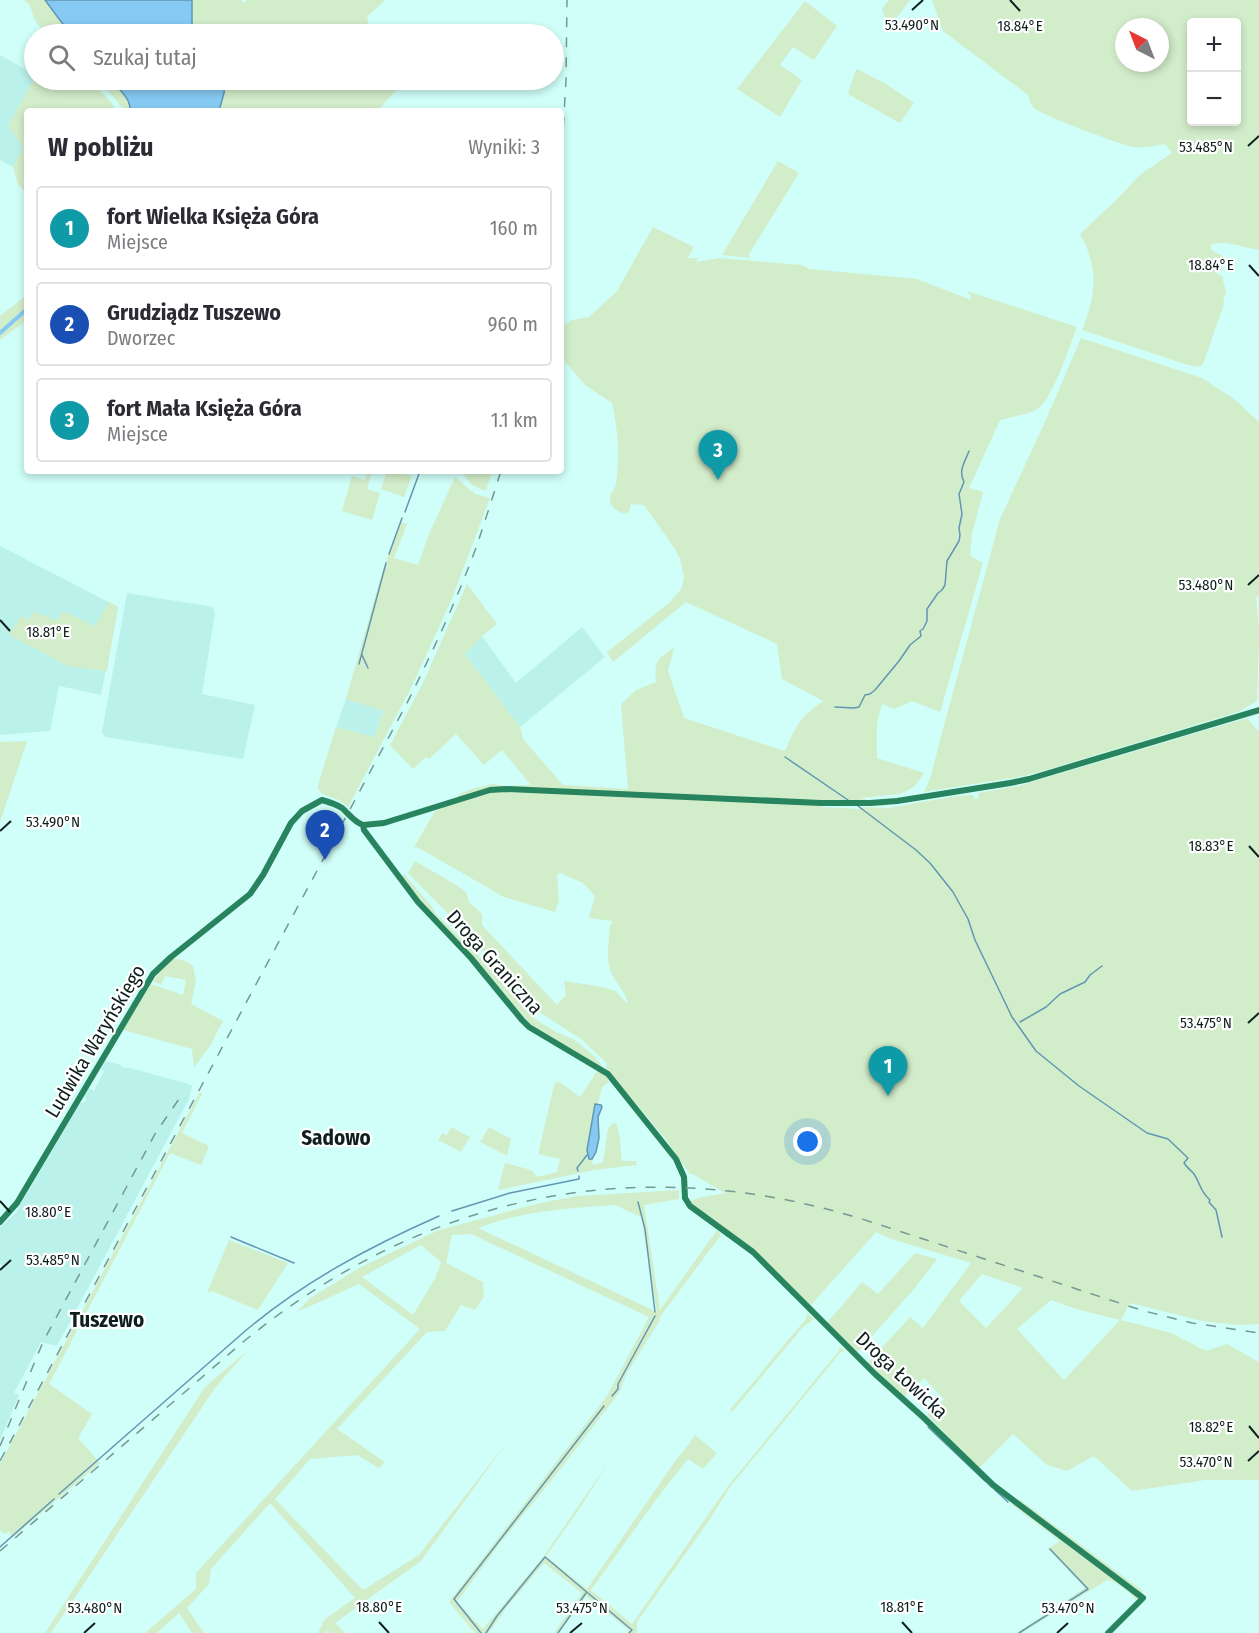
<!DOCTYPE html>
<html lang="pl">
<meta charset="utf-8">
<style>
body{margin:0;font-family:"Fira Sans Condensed",sans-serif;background:#f2f2f3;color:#2b2b33}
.controls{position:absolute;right:18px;top:18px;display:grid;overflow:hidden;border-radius:6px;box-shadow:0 3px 9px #0003}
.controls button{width:54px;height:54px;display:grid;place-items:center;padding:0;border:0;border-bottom:2px solid #e1e1e2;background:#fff;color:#2b2b33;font:30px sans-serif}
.compass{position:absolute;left:1115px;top:18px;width:54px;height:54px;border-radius:50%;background:#fff;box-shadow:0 3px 9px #0003;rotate:318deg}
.you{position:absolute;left:808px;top:1142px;width:21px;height:21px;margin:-15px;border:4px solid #fff;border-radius:50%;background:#1a73e8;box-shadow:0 0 0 9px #1a73e833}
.badge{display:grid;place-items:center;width:39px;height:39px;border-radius:50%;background:#db2777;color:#fff;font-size:20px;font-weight:700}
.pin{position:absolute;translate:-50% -50px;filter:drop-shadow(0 2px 3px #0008)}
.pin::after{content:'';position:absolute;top:32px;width:21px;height:18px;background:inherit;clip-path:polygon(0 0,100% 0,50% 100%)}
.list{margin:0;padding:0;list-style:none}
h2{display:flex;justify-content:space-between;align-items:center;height:78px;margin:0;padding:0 24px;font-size:26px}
h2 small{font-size:20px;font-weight:400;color:#7c7c81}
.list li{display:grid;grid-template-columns:39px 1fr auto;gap:18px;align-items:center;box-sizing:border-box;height:84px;margin:0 12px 12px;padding:0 12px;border:2px solid #e1e1e2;border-radius:6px}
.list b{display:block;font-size:22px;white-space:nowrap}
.list p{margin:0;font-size:20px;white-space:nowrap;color:#7c7c81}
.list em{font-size:20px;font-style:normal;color:#7c7c81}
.icon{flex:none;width:33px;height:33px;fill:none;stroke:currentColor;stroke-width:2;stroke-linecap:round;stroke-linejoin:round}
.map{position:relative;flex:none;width:1259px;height:1633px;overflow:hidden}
.search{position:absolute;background:#fff;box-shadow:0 3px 9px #0003;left:24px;top:24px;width:540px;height:66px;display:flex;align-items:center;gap:15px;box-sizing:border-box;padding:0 21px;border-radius:33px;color:#7c7c81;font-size:22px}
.panel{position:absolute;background:#fff;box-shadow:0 3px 9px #0003;left:24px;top:108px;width:540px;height:366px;border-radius:6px}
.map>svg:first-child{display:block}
.built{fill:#baf2eb}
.green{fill:#d2edca;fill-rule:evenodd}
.water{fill:#86caf3;stroke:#6297b3;stroke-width:1.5}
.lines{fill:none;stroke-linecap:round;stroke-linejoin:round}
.stream{stroke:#6297b3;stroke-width:1.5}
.canal{stroke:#86caf3;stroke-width:4}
.secondary{stroke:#28835f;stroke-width:6}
.rail{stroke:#769793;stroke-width:1.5;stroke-dasharray:10 10;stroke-linecap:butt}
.ticks{fill:none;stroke:#0e201e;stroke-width:2}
.labels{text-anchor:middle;stroke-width:4.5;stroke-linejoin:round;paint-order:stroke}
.street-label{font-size:20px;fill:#0e201e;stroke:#fff}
.neighbourhood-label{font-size:21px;font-weight:bold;fill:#0e201e;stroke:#fff}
.ticks-label{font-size:15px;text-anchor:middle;fill:#0e201e;stroke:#fff;stroke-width:4.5;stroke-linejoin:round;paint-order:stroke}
</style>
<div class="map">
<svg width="1259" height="1633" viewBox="0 0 1259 1633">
<rect width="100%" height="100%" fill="#d0fef8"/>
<g class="built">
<path d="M0,55l34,19v5l-25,47 14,22 -10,19 -13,-7z"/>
<path d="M0,546l118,61 -17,88 -42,-9 -9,45 -50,4z"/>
<path d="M127,593l86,14 2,6 -13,81 53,11 -12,54 -137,-22 -2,-2 -2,-3z"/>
<path d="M582,627l23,30 -85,70 -55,-73 17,-18 34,47z"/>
<path d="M346,699l38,11 -10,27 -38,-10z"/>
<path d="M105,1061l16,4 1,2 8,1 55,15 7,3 -3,13 -132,247 -16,-4 -27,51 5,2 -19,45v-171l2,-3 -2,-3v-36l14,-12 4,-6 62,-106h4l2,-4 -2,-3 5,-8 5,3 10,-20 -3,-2z"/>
</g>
<g class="green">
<path d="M24,0h21l17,23 13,11h-29l-10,-12 -7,-18z"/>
<path d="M192,0h49l3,3 3,-3h138l-18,17 4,17h-175l-4,-11z"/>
<path d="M889,0h21l-21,28 -7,-19z"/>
<path d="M932,0h327v250c-13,-2 -36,-11 -48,-5v5l12,6 -1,13 -6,1 -1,2 7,4 4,16 -3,9 1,3 -21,60 -5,3 -13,-3 -103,-34c14,-34 17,-63 -2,-96l36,-34 25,-26 31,-21 -7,-9c-11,2 -21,4 -32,3 -12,-2 -94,-33 -99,-39 -3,-3 -5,-9 -6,-13l-85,-64zM1236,22v100h-44v-100zM1124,27h36v36h-36z"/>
<path d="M805,1l32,25 -23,34 -21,-13 -13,18 22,15 -22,37 -43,-28z"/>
<path d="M857,69l29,15 28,19 -14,20 -52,-29 6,-19z"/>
<path d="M34,79l55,1 23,23 4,8h-89v83l-9,-10 -5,-17 10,-19 -15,-22z"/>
<path d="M99,80h12c8,10 20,18 19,31h-5z"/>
<path d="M225,80h181l-29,31h-158z"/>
<path d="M778,161l21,12 -50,81 1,4 -28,-3z"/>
<path d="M653,227l41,20 -6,11h10l-2,4 23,-4 83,7 7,4 108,10 54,21v-3l-4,-6 110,36c-7,18 -25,75 -41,83 -11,5 -25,7 -36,10l-31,68 14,4 -11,42 -2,22 13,7 -43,149 -28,-11 -18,8 -12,-5 -5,18v36l47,15 -10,14 -14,7 -40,4 27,8 -66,-1v2l38,2 4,-2 25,1 68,-12 17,-1 1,4 5,-1 -1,-5 40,-7 229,-68 12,14v592l-20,1 -37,-4 -72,-18 -9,17 50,13 35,18 21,-7 32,18v118h-54l-73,11 -38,-35 -27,15 -20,-6 -34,-31 -34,34 -52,-53 17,-16 -20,-21 -20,19 -36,-34 42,-46 13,11 48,-65 -80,-24 -15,-7 -66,74 -57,-57 -64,-47 9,-4 27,-5 -32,-19h-3l-25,-36 -32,-38 -21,-21 -6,-11 1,-5 -26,-24 -43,-28 -70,-77 -60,-61 7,-12 38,22 13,9 3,10 13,12v11l75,80 9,-10 -2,-14 39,6 12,4 13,13c-2,-12 -11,-19 -16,-30 -7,-13 -3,-33 -2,-48l3,-5 -24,-3 6,-22 -12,-13 -23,-10 -3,2 2,25 -4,12 -51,-15 -87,-50 -4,2 22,-38 19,-8 5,-9 13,-5 20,-5 13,2 26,-1 -29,-35 -18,15 -28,-31 -27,25 -3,-2 -13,12 -23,-24 31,-58 46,-103 30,40 -15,12 -17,18 55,73 3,12 40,46 65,4 -7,-85 15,-14 20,-8c-2,-21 1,-23 18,-34l-6,23 16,47 101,33c10,-24 16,-35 38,-50l-41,-22 -5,-35 -91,-42 -73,60 -6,-10 62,-49 13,-15 2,-12 -4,-17 -5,-10 -31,-44 -13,-1 -1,6 -4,4c-8,-2 -16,-6 -16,-15 0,-6 6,-11 6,-16 4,-27 2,-54 -4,-80l-27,-18 -24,-28v-30l11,-7 17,-3 28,-26zM982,1274l41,14 -37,40 -27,-27zM1051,1300l25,9 44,11 -56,60 -47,-51z"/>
<path d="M27,295v25l-27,20v-24z"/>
<path d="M1081,338l121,40 32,21 25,23v172l-3,5 3,28 -2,74 -19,11 -192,58 -22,6 -100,16 6,-13 12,-46 58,-214 49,-106v-3l2,-2z"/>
<path d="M368,471h4l-5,18 13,4 -8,27 -30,-9 10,-35 13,4z"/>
<path d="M387,471h14v2l11,3 -8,21 -23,-8z"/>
<path d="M461,471h31l-6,20 -14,-6z"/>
<path d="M455,477l20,17 15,4 -39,103 -40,87 -63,119 -9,-7 -17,-6 -4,-5v-4l18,-58 38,10 10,-26 -38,-12 36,-126 18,-51 7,2 -13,34 24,7 12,-33z"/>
<path d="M109,602l9,5 -11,64 -37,-4 -61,-32 12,-19 8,4 5,-9 22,10 7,-10 32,15z"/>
<path d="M27,741l-27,81v-80z"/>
<path d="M404,874l29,34 3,6 40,39 46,53 14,14 20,12 19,8 19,16 10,12 -73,-43 -112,-125 -17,-23z"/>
<path d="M173,958l13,3 7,5 3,15 -5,23 32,17 -13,25 -16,21 -2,-18 -69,-19 28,-46 32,11 3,-15 -21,-4 -4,9 -8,-4 9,-13z"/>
<path d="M598,1070l8,5 3,7 -7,5 -4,17 -3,1 -1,3 -7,42 2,8 3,1 1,6 10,-3 5,-33 4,-5 4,-1c5,10 4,26 6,38h14l1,4 -43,5 -96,20 7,-27 26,7 7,7 19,-5 3,-13 -22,-5 17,-72 6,1 19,14z"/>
<path d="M200,1092l2,2 -20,39 27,13 -8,19 -31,-12 -121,231 43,30 -14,24 22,25 -88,75 -3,-7 -4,3 -5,-4v-66z"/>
<path d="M451,1127l19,10 -9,15 -23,-12 4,-7 5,2z"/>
<path d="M489,1127l22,12 -4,17 -27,-14z"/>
<path d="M679,1190v9l-35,6 16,105 57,-80 4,5 -61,82v3l-33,53 -8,20 -64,83 -54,66 -44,60 26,27 61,-73 64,-93 -28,45 -34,48 41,33 89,-129 13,-16 6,-9 22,18 -14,16 -15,-10 -27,34 -70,97 41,34 96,-138 110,-134 2,-5 5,4 -5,2 -110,134 -20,32 -73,103v11h-10l2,-3 -43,-34 -27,37h-5l28,-40 -38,-30 -37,44 -18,26h-14l-26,-31 158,-206 42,-79 -178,-83 -19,1 -6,28 37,19 1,14 -9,14 -14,-5 -16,26 -18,1 -90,97 48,33 -6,6 -22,-13 -47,4 -35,40 88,91 56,-35 89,-114 -87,120 -86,62 10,10h-15l-3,-2 -1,2h-8l7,-14 30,-21 -85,-95 -59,66 -2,15 -22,24 17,25h-12l-13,-20 -22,20h-12l51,-44v-16l224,-244 -61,-45 -62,28 13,-14 51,-31 78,-37 101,-27 38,-7zM615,1205l26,12 16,95 -179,-84c43,-17 92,-20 137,-23zM421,1245l20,17 -5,15 -23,38 -51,-38z"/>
<path d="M229,1240l59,23 -30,47 -46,-19 -5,2z"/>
<path d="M915,1253l22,6 -23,30 -57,64 -30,-30 35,-41 16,12z"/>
<path d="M807,1313l7,6 -11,8 -71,85 -2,-2 75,-90z"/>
<path d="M248,1350l-33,38 -164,245h-6l160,-246z"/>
<path d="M1019,1499l124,92 -7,9c-6,-8 -19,-19 -29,-20l-85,53h-6l69,-45 -37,-39 12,-8 -48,-36z"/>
</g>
<g class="water">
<path d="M45,0h147v23l4,11h-121l-13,-11z"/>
<path d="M111,80h114l-1,13 -5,18h-89c1,-13 -11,-21 -19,-31z"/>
<path d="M595,1104l6,1 1,2 -4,10 1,21 -3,14 -4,7h-3l-2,-9z"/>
</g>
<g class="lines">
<g class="stream">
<path d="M405,512l15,-41"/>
<path d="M389,554l13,-36"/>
<path d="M362,655l6,13"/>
<path d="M359,664l27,-101"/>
<path d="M835,707l19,1 5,-1 6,-12 5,-1 5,-4 24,-29 11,-16 11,-9 -1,-5 3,-2 4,-8v-12l11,-16 4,-3 3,-5 2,-24 12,-20 1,-6 -1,-7 3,-14 -3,-20 5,-12c-6,-12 1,-20 5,-31"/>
<path d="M785,757l63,43"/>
<path d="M858,806l58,44 14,13 23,29 15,27 7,21 37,77 24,34 43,35 68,47 21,6 20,19 -4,5c3,5 7,7 10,11 7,10 5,16 16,26l-1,2 7,8 6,27"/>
<path d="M1020,1022l26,-15 14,-13 25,-12 5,-7 12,-9"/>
<path d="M578,1171l-1,-3 10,-13"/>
<path d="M638,1202l7,27 10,83"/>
<path d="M452,1211l58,-18 69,-14v-3"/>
<path d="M231,1237l63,26"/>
<path d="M612,1396l6,-7v-5l37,-68"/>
<path d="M928,1427l57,54"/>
<path d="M995,1490l13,12"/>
<path d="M59,1494l185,-162c59,-50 125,-85 195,-116"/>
<path d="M0,1547l54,-48"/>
<path d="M481,1633l-27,-34 150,-193"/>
<path d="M486,1633l11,-17 48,-59 87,73 -3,3"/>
<path d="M558,1633l28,-40"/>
<path d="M1019,1633l69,-44 -38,-40"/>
</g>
<path class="canal" d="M0,333l27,-24"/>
<g class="secondary">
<path d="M363,825l21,-2 106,-33 16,-1 315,14h49l27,-2 113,-18 19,-4 230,-69"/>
<path d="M0,1222l17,-19 136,-229 18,-17 79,-63 13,-19 28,-52 11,-12 20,-11c7,2 14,4 20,8 7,6 12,14 21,17l1,5 54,72 53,56 51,62 7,7 79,47 68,85 8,18 1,21 5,8 63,46 122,122 49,44 69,67 150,113 -35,35"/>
</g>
<g class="rail">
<path d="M561,167l5,-87 1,-80"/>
<path d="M0,1446l43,-104 112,-208 26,-38"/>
<path d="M0,1461l406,-756c26,-52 51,-105 71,-160 8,-24 16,-49 24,-74"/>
<path d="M0,1551l243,-209c181,-148 395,-192 619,-123l282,92 48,12 67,10"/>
</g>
</g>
<path class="ticks" d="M1010,0l10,11M912,10l11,-10M1248,146l11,-10M1249,265l10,11M1248,585l11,-10M0,620l10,11M0,831l11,-10M1249,846l10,11M1248,1023l11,-10M0,1201l10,11M0,1270l11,-10M1249,1426l10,12M1248,1461l11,-10M379,1622l10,11M902,1622l10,11M84,1633l11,-10M570,1633l12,-10M1057,1633l11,-10"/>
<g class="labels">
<g class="street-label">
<text transform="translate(495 962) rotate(48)" y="7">Droga Graniczna</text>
<text transform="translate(95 1041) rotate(-59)" y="7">Ludwika Waryńskiego</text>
<text transform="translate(902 1375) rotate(43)" y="7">Droga Łowicka</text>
</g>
<g class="neighbourhood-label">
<text x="336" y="1145">Sadowo</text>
<text x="107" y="1327">Tuszewo</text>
</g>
</g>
<g class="ticks-label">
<text x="912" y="30">53.490°N</text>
<text x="1020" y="31">18.84°E</text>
<text x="1206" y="152">53.485°N</text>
<text x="1211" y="270">18.84°E</text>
<text x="1206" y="590">53.480°N</text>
<text x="48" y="637">18.81°E</text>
<text x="53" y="827">53.490°N</text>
<text x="1211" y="851">18.83°E</text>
<text x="1206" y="1028">53.475°N</text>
<text x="48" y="1217">18.80°E</text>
<text x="53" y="1265">53.485°N</text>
<text x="1211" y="1432">18.82°E</text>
<text x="1206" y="1467">53.470°N</text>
<text x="379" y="1612">18.80°E</text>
<text x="902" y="1612">18.81°E</text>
<text x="95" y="1613">53.480°N</text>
<text x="582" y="1613">53.475°N</text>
<text x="1068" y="1613">53.470°N</text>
</g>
</svg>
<div class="controls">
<button>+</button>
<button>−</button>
</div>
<svg class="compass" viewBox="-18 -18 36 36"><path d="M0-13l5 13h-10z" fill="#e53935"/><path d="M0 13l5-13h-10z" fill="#7c7c81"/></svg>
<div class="you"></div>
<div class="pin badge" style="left:888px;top:1096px;background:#0f9aa8">1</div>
<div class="pin badge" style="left:325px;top:860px;background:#1a4fb4">2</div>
<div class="pin badge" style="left:718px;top:480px;background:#0f9aa8">3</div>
<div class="search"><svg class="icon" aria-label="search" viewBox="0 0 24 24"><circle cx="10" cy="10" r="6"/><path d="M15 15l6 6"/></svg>Szukaj tutaj</div>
<section class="panel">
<h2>W pobliżu<small>Wyniki: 3</small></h2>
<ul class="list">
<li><span class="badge" style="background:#0f9aa8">1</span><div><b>fort Wielka Księża Góra</b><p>Miejsce</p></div><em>160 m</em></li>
<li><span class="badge" style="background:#1a4fb4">2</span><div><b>Grudziądz Tuszewo</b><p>Dworzec</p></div><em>960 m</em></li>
<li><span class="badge" style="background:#0f9aa8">3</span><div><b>fort Mała Księża Góra</b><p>Miejsce</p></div><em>1.1 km</em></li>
</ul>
</section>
</div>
